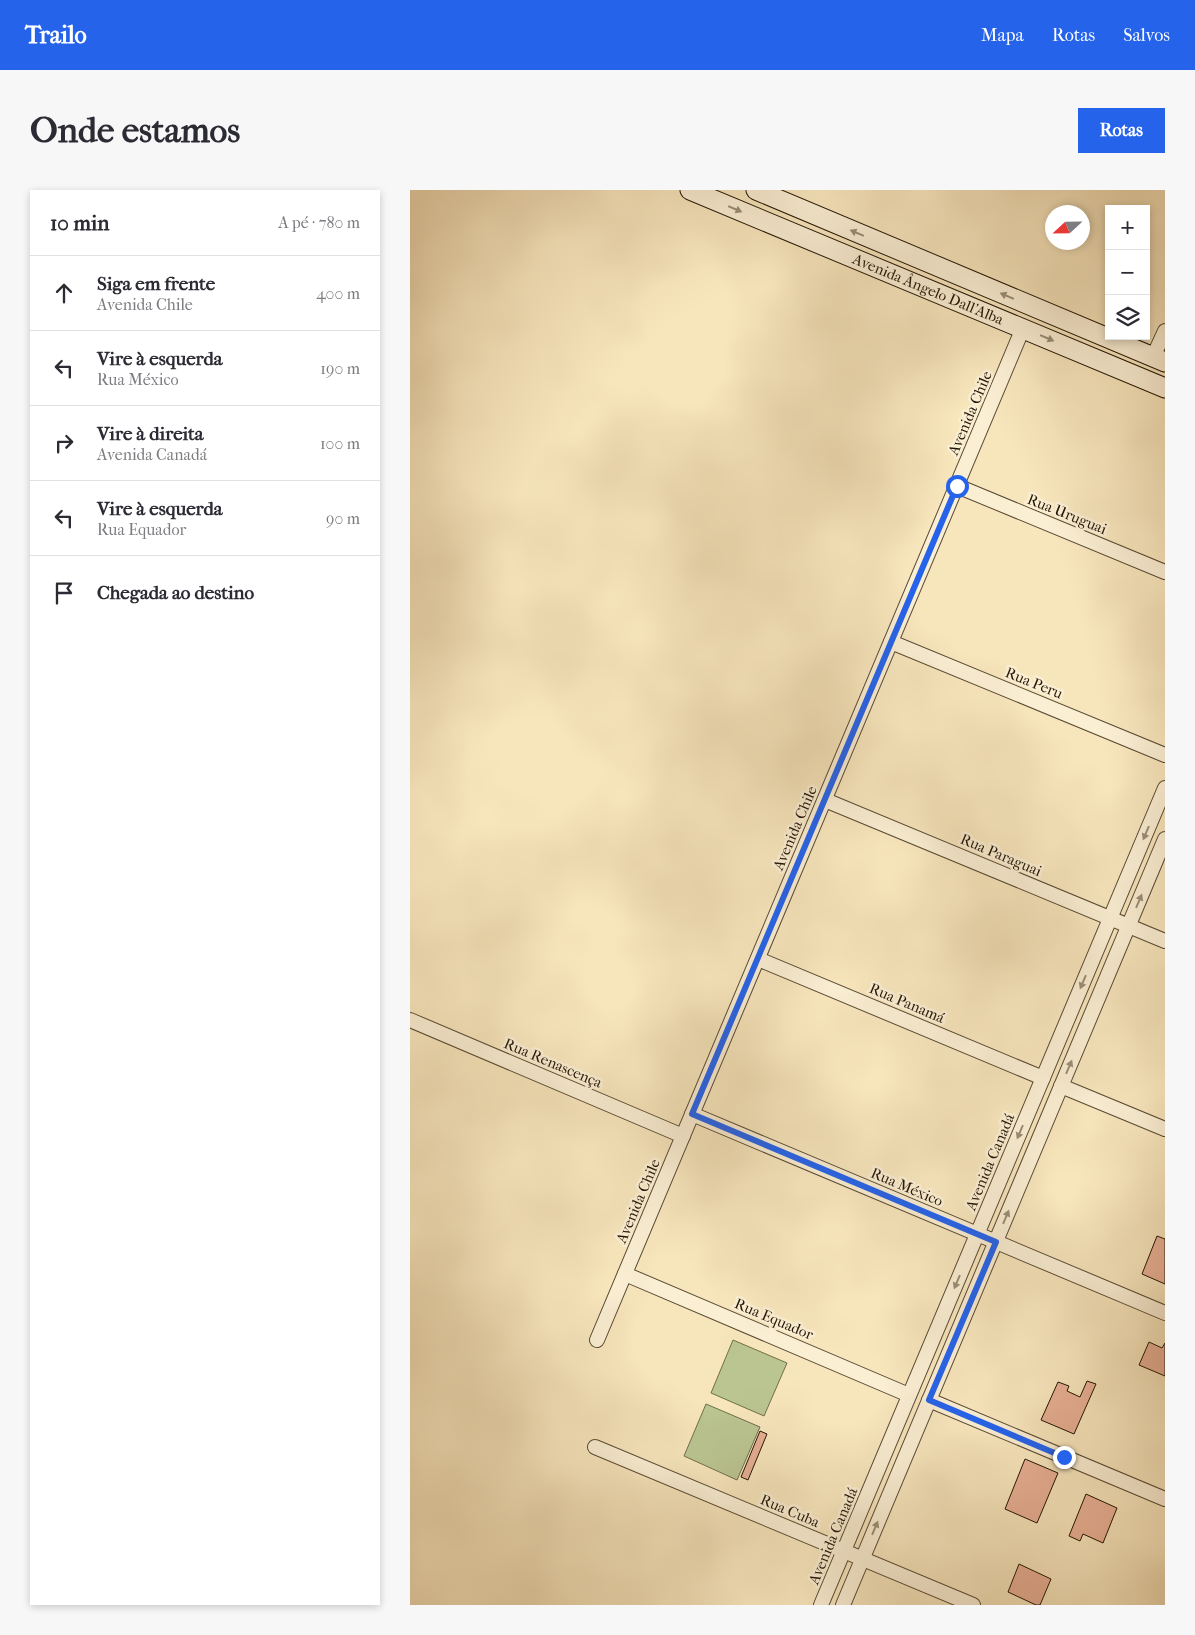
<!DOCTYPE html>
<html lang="pt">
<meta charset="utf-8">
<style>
body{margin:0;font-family:"IM FELL French Canon",serif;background:#f7f7f7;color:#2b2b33}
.controls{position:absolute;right:15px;top:15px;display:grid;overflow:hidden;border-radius:0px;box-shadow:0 2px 8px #0003}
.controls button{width:45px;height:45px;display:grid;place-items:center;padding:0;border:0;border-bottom:1px solid #e1e1e2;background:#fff;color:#2b2b33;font:25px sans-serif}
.compass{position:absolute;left:635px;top:15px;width:45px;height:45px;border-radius:50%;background:#fff;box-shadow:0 2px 8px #0003;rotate:248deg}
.stop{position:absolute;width:15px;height:15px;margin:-11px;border:4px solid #2563eb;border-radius:50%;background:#fff}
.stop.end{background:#2563eb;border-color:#fff;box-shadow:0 1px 5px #0008}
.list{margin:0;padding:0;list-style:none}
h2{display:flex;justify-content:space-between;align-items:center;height:65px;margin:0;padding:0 20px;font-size:21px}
h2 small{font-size:16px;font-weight:400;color:#7c7c81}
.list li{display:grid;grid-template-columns:32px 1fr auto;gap:15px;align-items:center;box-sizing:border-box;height:75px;padding:0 20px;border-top:1px solid #e1e1e2}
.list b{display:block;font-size:19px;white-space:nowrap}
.list p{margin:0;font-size:16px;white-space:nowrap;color:#7c7c81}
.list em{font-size:16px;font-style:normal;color:#7c7c81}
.icon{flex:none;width:28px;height:28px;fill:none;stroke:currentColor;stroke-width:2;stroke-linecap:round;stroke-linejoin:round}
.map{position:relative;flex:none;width:755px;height:1415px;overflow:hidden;border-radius:0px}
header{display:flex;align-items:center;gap:30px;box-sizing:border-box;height:70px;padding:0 25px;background:#2563eb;color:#fff}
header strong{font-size:24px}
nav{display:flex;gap:28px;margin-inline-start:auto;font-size:18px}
.intro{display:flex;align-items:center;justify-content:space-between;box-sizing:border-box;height:120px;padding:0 30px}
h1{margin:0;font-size:35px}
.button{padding:12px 22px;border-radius:0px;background:#2563eb;color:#fff;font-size:18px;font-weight:700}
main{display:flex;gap:30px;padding:0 30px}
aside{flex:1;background:#fff;border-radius:0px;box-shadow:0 2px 8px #0003}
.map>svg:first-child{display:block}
.green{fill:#bac592;stroke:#6f6e4c}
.building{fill:#e7af94;stroke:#241605}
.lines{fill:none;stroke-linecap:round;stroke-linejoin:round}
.street-casing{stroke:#594a33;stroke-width:16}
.secondary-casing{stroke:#241605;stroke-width:21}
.street{stroke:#faeed3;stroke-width:14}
.secondary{stroke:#faeed3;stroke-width:19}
.oneway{fill:#9a8d76}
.route{stroke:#2563eb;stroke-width:6}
.labels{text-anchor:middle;stroke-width:5;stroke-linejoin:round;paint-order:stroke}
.street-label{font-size:15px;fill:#241605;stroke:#faeed3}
</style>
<header>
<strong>Trailo</strong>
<nav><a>Mapa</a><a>Rotas</a><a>Salvos</a></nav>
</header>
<div class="intro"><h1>Onde estamos</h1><a class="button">Rotas</a></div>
<main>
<aside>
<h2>10 min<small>A pé · 780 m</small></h2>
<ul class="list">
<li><svg class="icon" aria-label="ahead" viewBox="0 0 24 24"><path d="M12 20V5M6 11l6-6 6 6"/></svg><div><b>Siga em frente</b><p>Avenida Chile</p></div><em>400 m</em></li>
<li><svg class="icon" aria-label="left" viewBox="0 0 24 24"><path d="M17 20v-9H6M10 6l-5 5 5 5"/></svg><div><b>Vire à esquerda</b><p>Rua México</p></div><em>190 m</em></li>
<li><svg class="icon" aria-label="right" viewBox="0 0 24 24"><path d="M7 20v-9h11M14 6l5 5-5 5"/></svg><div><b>Vire à direita</b><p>Avenida Canadá</p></div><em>100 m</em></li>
<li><svg class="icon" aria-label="left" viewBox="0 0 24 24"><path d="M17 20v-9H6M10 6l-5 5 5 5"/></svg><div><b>Vire à esquerda</b><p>Rua Equador</p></div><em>90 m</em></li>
<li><svg class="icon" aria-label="arrive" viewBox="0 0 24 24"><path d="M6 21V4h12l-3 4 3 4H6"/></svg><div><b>Chegada ao destino</b></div></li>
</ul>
</aside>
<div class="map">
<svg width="755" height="1415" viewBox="0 0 755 1415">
<rect width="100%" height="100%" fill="#f7e5bc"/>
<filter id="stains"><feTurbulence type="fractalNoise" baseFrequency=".004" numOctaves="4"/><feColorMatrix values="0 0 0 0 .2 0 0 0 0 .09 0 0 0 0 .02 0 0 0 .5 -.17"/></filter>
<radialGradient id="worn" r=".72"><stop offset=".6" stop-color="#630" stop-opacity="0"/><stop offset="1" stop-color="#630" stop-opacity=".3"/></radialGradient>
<g class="green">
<path d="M323,1150l54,23 -23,53 -53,-23z"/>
<path d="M296,1214l54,23 -23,53 -53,-24z"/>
</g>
<g class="building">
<path d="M747,1046l8,3v45l-23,-10z"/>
<path d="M739,1152l13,6 3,-5v33l-26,-11z"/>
<path d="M677,1191l9,3 -22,50 -33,-14 17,-38 11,4 -2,5 13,6z"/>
<path d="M350,1241l7,3 -19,46 -7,-3z"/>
<path d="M615,1269l33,14 -21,50 -32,-14z"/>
<path d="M676,1304l31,14 -14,35 -20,-9 -3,7 -11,-5z"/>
<path d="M609,1374l32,15 -11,26h-4l-28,-13z"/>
</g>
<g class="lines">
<defs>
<g id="street">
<path d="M743,167l12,-26"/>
<path d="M547,296l208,86"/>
<path d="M481,452l274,113"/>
<path d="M415,610l340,141"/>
<path d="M348,769l285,119"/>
<path d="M0,830l273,116"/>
<path d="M651,896l104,43"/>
<path d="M282,924l473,199"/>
<path d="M215,1084l284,121"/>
<path d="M187,1150l426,-1012"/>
<path d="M519,1210l236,99"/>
<path d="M185,1257l378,158"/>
<path d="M411,1415l344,-817"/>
<path d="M433,1415l322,-766"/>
</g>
<g id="secondary">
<path id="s1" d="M280,0l475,198"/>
<path d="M346,0l409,172"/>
</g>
</defs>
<use href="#street" class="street-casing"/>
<use href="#secondary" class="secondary-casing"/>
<use href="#street" class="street"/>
<use href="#secondary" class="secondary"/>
</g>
<defs><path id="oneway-solid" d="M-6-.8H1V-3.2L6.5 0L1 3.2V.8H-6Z" transform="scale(1.25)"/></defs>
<g class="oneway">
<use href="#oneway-solid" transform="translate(325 19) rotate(23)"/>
<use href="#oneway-solid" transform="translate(447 43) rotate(-157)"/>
<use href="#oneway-solid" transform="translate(597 106) rotate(-157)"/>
<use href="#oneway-solid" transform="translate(637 148) rotate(23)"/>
<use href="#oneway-solid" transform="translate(736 643) rotate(113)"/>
<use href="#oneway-solid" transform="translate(729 711) rotate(-67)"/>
<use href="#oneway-solid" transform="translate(673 792) rotate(113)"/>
<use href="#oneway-solid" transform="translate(659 877) rotate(-67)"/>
<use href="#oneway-solid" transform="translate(610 942) rotate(113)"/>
<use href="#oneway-solid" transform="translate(596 1027) rotate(-67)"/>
<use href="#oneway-solid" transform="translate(547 1092) rotate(113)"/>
<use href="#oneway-solid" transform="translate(465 1338) rotate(-67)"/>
</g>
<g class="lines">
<path class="route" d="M547,296l-265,628 304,128 -67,158 135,57"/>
</g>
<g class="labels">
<g class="street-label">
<text dy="5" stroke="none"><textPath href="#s1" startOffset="258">Avenida Ângelo Dall'Alba</textPath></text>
<text transform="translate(560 223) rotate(-67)" y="5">Avenida Chile</text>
<text transform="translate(657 324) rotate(22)" y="5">Rua Uruguai</text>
<text transform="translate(624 493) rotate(22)" y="5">Rua Peru</text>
<text transform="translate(385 638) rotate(-67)" y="5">Avenida Chile</text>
<text transform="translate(591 665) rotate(23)" y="5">Rua Paraguai</text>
<text transform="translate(497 813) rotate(23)" y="5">Rua Panamá</text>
<text transform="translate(143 873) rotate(23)" y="5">Rua Renascença</text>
<text transform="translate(580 972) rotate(-67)" y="5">Avenida Canadá</text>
<text transform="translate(497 997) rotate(23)" y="5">Rua México</text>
<text transform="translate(228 1011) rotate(-67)" y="5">Avenida Chile</text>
<text transform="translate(364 1129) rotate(23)" y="5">Rua Equador</text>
<text transform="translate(380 1321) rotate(23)" y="5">Rua Cuba</text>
<text transform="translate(423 1346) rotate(-67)" y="5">Avenida Canadá</text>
</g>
</g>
<rect width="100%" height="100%" filter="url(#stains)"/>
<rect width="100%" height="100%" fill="url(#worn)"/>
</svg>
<div class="controls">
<button>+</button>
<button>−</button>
<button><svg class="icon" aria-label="layers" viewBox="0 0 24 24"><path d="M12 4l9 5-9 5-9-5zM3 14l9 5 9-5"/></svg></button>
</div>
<svg class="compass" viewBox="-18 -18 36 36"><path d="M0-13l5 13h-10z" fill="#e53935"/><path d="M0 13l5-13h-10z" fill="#7c7c81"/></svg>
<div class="stop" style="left:547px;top:296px"></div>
<div class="stop end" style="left:654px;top:1267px"></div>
</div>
</main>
